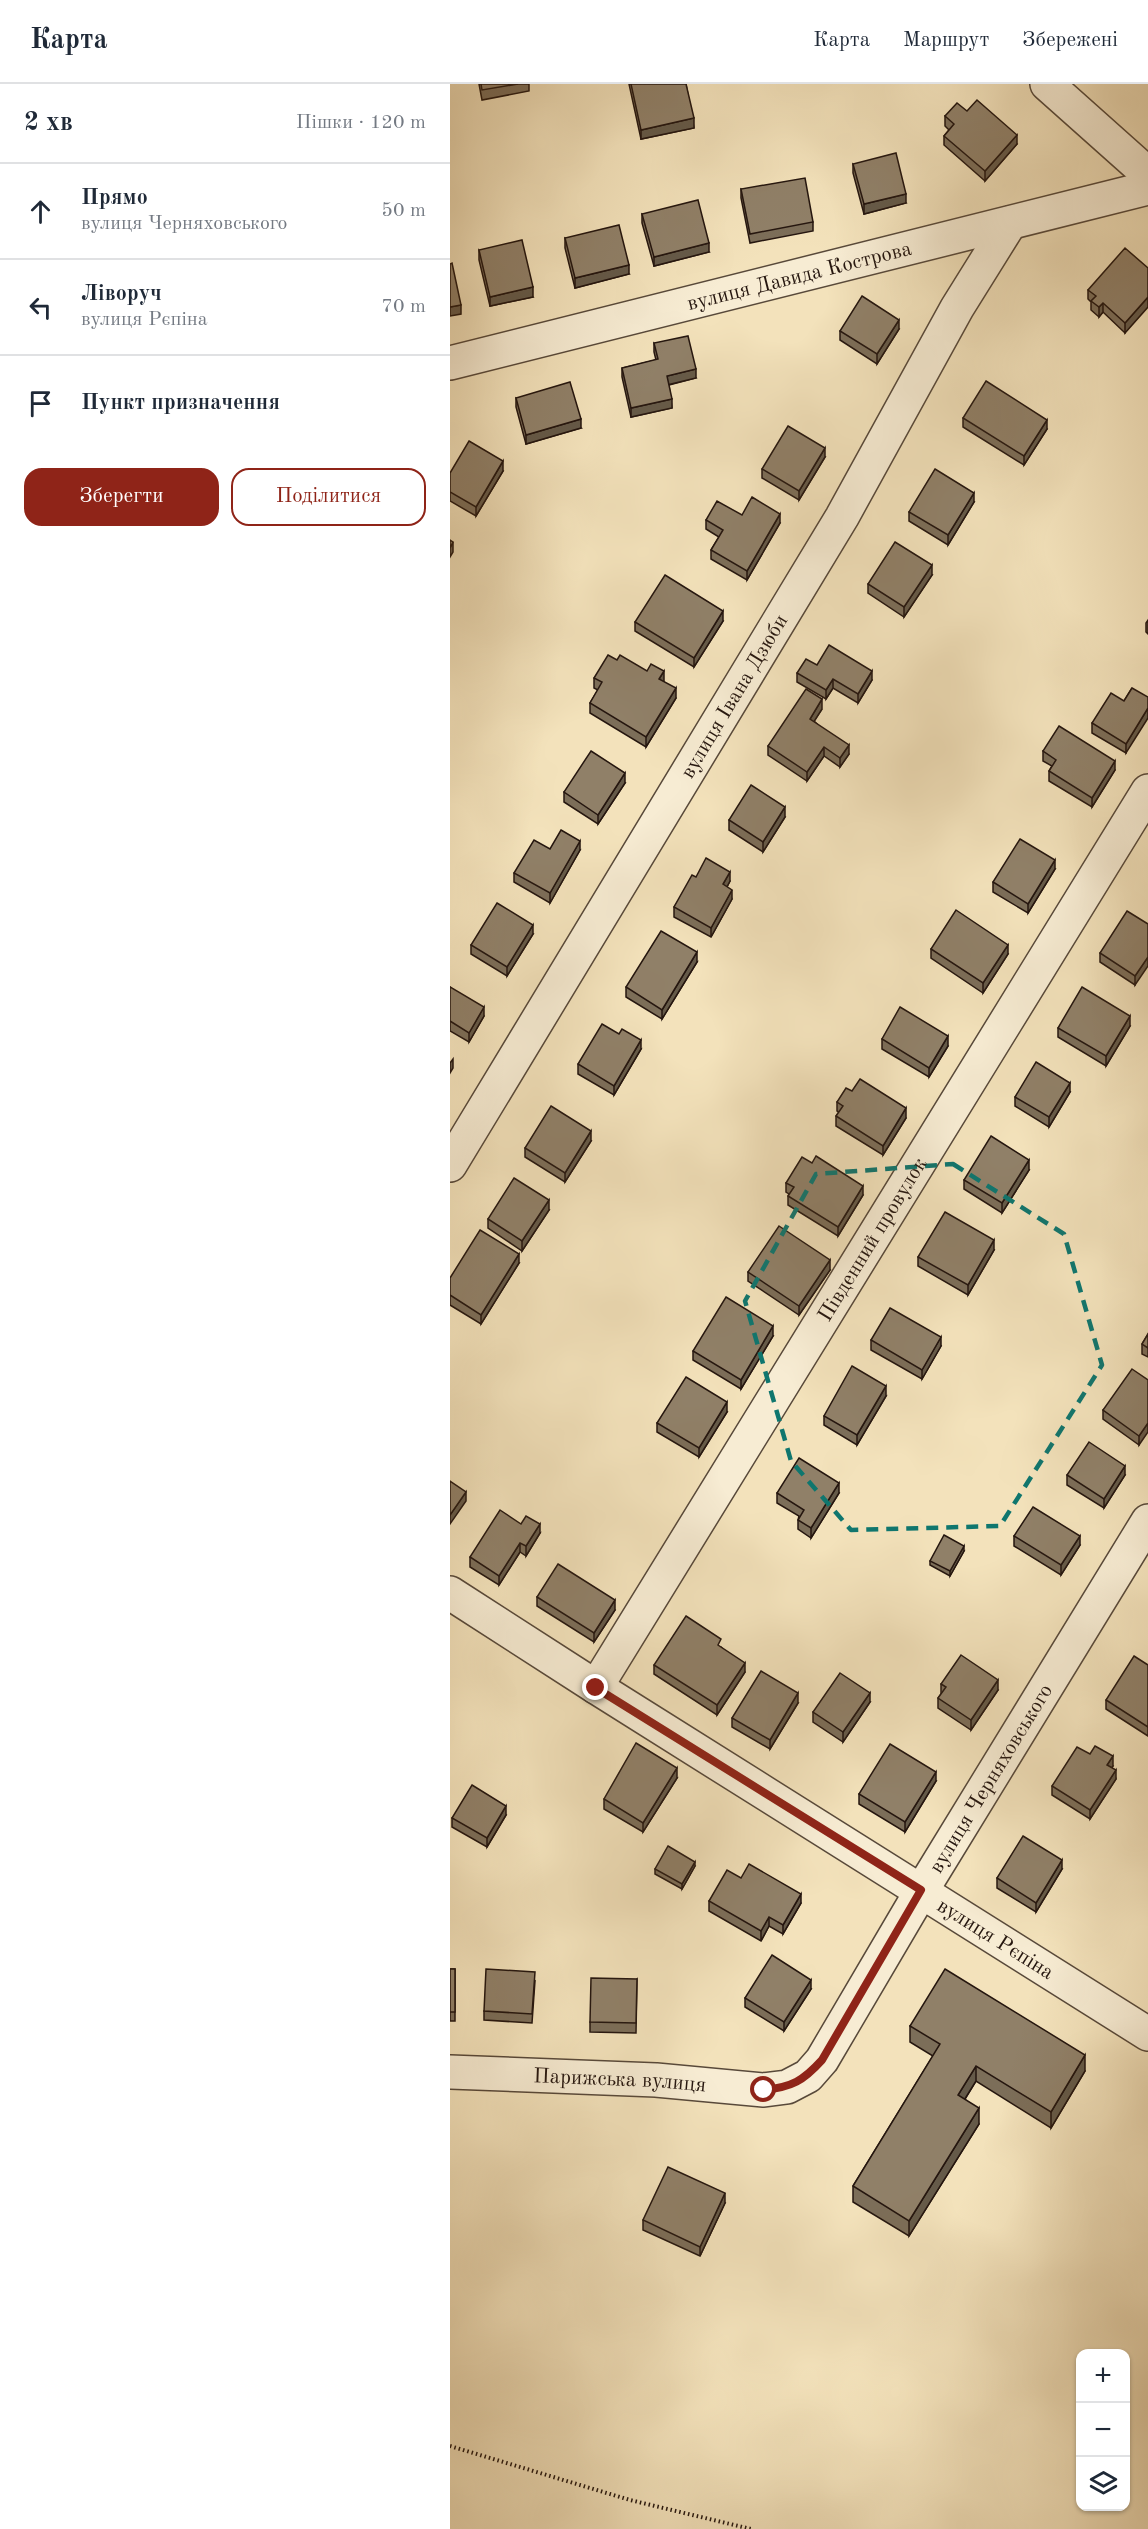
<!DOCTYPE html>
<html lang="uk">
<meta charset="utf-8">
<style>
body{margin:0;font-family:"Old Standard TT",serif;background:#f6f6f7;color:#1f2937}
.controls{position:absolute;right:18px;bottom:18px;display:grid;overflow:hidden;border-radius:12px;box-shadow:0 2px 4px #0004}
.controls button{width:54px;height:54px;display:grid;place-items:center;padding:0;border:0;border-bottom:2px solid #e0e1e3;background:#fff;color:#1f2937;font:30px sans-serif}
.stop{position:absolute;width:18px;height:18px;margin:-14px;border:4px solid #8f2418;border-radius:50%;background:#fff}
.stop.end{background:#8f2418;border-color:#fff;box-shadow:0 2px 6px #0008}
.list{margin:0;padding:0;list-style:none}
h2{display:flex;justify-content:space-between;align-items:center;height:78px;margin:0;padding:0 24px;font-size:26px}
h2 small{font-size:20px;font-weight:400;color:#747a83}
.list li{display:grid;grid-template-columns:39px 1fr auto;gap:18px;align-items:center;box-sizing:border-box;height:96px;padding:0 24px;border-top:2px solid #e0e1e3}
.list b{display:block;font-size:22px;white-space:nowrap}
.list p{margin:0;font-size:20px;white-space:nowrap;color:#747a83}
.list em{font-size:20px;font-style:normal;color:#747a83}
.actions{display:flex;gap:12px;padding:18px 24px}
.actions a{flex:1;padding:14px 0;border:2px solid #8f2418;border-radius:18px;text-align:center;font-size:21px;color:#8f2418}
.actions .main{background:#8f2418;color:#fff}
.icon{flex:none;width:33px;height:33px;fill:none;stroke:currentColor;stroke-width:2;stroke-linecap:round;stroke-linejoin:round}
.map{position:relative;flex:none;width:698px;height:2445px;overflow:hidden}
header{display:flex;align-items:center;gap:36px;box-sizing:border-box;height:84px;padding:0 30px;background:#fff;border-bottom:2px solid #e0e1e3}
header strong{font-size:28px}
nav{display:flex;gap:33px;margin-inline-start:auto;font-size:21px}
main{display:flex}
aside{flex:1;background:#fff}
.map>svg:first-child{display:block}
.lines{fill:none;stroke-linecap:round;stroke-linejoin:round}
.minor-casing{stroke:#58493a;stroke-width:36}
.tertiary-casing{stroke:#58493a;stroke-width:36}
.path{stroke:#25160f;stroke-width:4;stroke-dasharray:1.5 3;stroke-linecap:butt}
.minor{stroke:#f7ecd3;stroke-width:33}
.tertiary{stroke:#f7ecd3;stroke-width:33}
.wall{fill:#7c6e59;stroke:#25160f;stroke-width:1.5}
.shaded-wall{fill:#655a49;stroke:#25160f;stroke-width:1.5}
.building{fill:#908068;stroke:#25160f;stroke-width:1.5}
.route{stroke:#8f2418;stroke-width:8}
.marked{fill:none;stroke:#0f766e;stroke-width:4.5;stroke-dasharray:12 8;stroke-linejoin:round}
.labels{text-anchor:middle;stroke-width:5;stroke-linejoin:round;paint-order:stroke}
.street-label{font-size:21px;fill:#25160f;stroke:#f7ecd3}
</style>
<header>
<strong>Карта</strong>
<nav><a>Карта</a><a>Маршрут</a><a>Збережені</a></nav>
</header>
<main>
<aside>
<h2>2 хв<small>Пішки · 120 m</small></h2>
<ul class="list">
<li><svg class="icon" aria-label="ahead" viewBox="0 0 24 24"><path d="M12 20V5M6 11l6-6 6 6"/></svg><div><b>Прямо</b><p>вулиця Черняховського</p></div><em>50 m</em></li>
<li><svg class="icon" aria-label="left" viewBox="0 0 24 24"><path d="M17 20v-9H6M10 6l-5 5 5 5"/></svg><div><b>Ліворуч</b><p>вулиця Рєпіна</p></div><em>70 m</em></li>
<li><svg class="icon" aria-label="arrive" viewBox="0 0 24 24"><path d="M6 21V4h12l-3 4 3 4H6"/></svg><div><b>Пункт призначення</b></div></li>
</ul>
<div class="actions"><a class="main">Зберегти</a><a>Поділитися</a></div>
</aside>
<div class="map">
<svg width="698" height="2445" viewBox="0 0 698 2445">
<rect width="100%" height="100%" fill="#f3e2bb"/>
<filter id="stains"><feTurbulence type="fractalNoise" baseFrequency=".00333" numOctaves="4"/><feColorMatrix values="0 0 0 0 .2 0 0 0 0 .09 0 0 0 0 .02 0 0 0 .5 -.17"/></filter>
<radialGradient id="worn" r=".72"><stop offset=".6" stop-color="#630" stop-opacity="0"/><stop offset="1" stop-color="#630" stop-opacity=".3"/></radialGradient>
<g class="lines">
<defs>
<g id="minor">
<path id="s1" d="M0,1081l392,-648 115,-209 53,-85"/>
<path id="s2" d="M0,1509l146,94 552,347"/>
<path id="s3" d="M146,1603l552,-896"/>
<path id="s4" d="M0,1988l206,8 108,10 23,-3 21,-11 14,-16 100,-170 226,-369"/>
</g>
<g id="tertiary">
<path d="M597,0l101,90"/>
<path id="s5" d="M0,279l698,-175"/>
</g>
</defs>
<use href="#minor" class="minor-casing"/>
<use href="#tertiary" class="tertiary-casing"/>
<path class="path" d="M0,2362l180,54 121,29"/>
<use href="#minor" class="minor"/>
<use href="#tertiary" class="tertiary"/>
</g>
<g class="wall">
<path d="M29,0h50v7l-47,9z"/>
<path d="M179,0h57l8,44 -53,11z"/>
<path d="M495,32l72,28 -32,37 -41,-36v-9l5,-6 -4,-4z"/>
<path d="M403,80l53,39 -42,11 -11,-41z"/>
<path d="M291,105l72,33v9l-63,12 -9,-45z"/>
<path d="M192,130l67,38 -55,14 -12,-43z"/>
<path d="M115,154l64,36 -54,14 -10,-40z"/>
<path d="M29,166l54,47 -43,9 -11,-46z"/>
<path d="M698,184l-23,65 -22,-21 -4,5 -8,-7v-8l-3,-3v-9z"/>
<path d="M449,245l-22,35 -37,-24v-9z"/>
<path d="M204,259l42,35 -27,7 3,23 -41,9 -9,-40v-9l34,-8 -2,-8z"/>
<path d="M66,314l65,30 -55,16 -10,-37z"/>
<path d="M513,334l84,11 -23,36 -61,-38z"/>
<path d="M375,373l-26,43 -37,-22v-9z"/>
<path d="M53,387l-27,45 -26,-15v-28z"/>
<path d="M524,418l-26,43 -39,-24v-9z"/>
<path d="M256,436l74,3 -33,57 -36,-21v-9l8,-13 -13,-8z"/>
<path d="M482,491l-28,42 -36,-24v-9z"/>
<path d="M698,536v14l-2,-2v-9z"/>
<path d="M273,537l-29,46 -59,-36v-9z"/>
<path d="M167,576l46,21 13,17 -30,49 -56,-34v-10l8,-13 -4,-2v-10z"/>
<path d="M367,581l55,15 -14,23 -25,-15 -7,11 -29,-17v-9z"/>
<path d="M682,604l-6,65 -34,-20v-10l32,-22z"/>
<path d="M372,625l-8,12 35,33 -9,13 -16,-11 -17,25 -39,-26v-9z"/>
<path d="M593,667l72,19 -23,37 -43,-26v-10l3,-5 -9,-5z"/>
<path d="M175,699l-27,41 -34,-22v-10z"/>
<path d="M335,733l-22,35 -34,-22v-10z"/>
<path d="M130,766l-30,53 -36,-21v-9z"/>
<path d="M605,785l-27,44 -35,-21v-10z"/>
<path d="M246,793l34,4 -3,6 5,12 -21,38 -37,-20v-10z"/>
<path d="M698,840l-13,61 -35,-23v-9z"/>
<path d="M83,850l-26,42 -36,-22v-9z"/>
<path d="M481,865l77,5 -25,39 -52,-35z"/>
<path d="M247,878l-35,57 -36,-22v-10z"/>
<path d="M0,903l34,29 -15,26 -19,-11z"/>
<path d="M680,942l-24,40 -48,-29v-9z"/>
<path d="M432,955l66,7 -19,31 -47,-28z"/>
<path d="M191,965l-27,46 -36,-21v-10z"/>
<path d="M402,1007l54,27 -23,37 -47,-29v-10l3,-4 -2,-1v-9z"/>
<path d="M620,1008l-21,35 -34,-21v-9z"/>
<path d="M141,1057l-26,41 -40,-25v-9z"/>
<path d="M579,1086l-27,43 -38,-24v-9z"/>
<path d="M336,1099l77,12 -25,41 -50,-31v-9l1,-2 -3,-2z"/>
<path d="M99,1126l-27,41 -34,-23v-9z"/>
<path d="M544,1166l-26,45 -50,-29v-9z"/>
<path d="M69,1179l-38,61 -31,-19v-27z"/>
<path d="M380,1186l-31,45 -51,-34v-9z"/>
<path d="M698,1250v23l-6,-3v-10z"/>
<path d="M323,1252l-32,53 -48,-29v-9z"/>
<path d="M421,1256l70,6 -19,33 -51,-29z"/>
<path d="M698,1296l-9,65 -36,-26v-9z"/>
<path d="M436,1312l-29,49 -33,-20v-9z"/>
<path d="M277,1328l-28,45 -42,-25v-9z"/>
<path d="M617,1391h58l-21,33 -37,-23z"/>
<path d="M327,1409h62l-28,45 -13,-9v-9l1,-4 -22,-13z"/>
<path d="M90,1449l-14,23 -6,-4 -21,33 -29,-18v-10z"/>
<path d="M564,1452l66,9 -19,30 -47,-29z"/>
<path d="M514,1467l-14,25 -20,-11v-4z"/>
<path d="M87,1513l78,13 -21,32 -57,-36z"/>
<path d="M271,1563l24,25 -28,43 -63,-41v-9z"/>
<path d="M698,1581v71l-42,-27v-9z"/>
<path d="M491,1600l57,6 -27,40 -33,-22v-10l3,-4z"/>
<path d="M420,1618l-27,40 -30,-20v-10z"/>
<path d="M348,1619l-28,46 -38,-22v-9z"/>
<path d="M640,1670l23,12 -1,1 4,12 -26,40 -38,-24v-9z"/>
<path d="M227,1694l-34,54 -39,-23v-10z"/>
<path d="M486,1697l-31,51 -46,-28v-10z"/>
<path d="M56,1731l-19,32 -35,-20v-9z"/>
<path d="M245,1782l-13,23 -27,-15v-5z"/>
<path d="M612,1785l-26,43 -39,-24v-10z"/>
<path d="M291,1794l60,25 -18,31 -14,-8 -8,15 -52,-30v-10z"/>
<rect x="0" y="1885" width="5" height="52"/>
<path d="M187,1895l-1,54 -46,-1v-10z"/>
<path d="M85,1897l-3,42 -48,-3v-9z"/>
<path d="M361,1905l-27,42 -39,-24v-9z"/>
<path d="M460,1942l175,45 -34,57 -75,-47 -11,18 14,25 -70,112 -56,-34v-16l80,-130 -23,-14z"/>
<path d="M275,2119l-25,53 -57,-26v-10z"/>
</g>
<g class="shaded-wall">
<path d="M244,34v10l-53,11v-9z"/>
<path d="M567,51v9l-32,37v-10z"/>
<path d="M456,110v9l-42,11v-10z"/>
<path d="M259,159v9l-55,14v-9z"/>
<path d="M179,181v9l-54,14v-10z"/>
<path d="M83,203v10l-43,9v-9z"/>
<path d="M698,213v10l-23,26v-10z"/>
<path d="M653,219v9l-4,5v-10z"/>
<path d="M11,221v9l-11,2v-9z"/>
<path d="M449,236v9l-22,35v-10z"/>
<path d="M246,285v9l-29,7v-9z"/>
<path d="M222,315v9l-41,9v-9z"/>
<path d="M131,335v9l-55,16v-9z"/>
<path d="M597,336v9l-23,36v-9z"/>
<path d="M375,364v9l-26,43v-9z"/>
<path d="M53,377v10l-27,45v-9z"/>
<path d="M524,409v9l-26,43v-10z"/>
<path d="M330,430v9l-33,57v-9z"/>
<path d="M3,458v10l-3,5v-9z"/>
<path d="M482,481v10l-28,42v-10z"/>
<path d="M273,527v10l-29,46v-9z"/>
<path d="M214,587v10l-5,7v-9z"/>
<path d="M422,587v9l-14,23v-9z"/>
<path d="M383,595v9l-7,11v-9z"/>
<path d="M226,604v10l-30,49v-10z"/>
<path d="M372,615v10l-12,19v-9z"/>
<path d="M698,624v10l-22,35v-9z"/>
<path d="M399,661v9l-9,13v-9z"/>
<path d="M374,663v9l-17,25v-9z"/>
<path d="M665,677v9l-23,37v-9z"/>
<path d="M175,689v10l-27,41v-9z"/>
<path d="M335,723v10l-22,35v-10z"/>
<path d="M130,757v9l-30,53v-10z"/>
<path d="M605,776v9l-27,44v-9z"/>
<path d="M280,788v9l-7,13v-10z"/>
<path d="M282,806v9l-21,38v-9z"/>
<path d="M83,841v9l-26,42v-9z"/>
<path d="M558,861v9l-25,39v-10z"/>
<path d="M247,868v10l-35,57v-9z"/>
<path d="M698,873v9l-13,19v-9z"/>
<path d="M34,923v9l-15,26v-9z"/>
<path d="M680,932v10l-24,40v-10z"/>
<path d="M498,952v10l-19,31v-9z"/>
<path d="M191,956v9l-27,46v-9z"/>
<path d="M3,975v9l-3,5v-10z"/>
<path d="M620,999v9l-21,35v-10z"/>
<path d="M456,1024v10l-23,37v-9z"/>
<path d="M141,1047v10l-26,41v-9z"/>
<path d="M579,1076v10l-27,43v-10z"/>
<path d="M413,1102v9l-25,41v-9z"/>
<path d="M99,1116v10l-27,41v-10z"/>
<path d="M544,1156v10l-26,45v-10z"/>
<path d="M69,1170v9l-38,61v-9z"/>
<path d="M380,1176v10l-31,45v-9z"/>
<path d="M323,1242v10l-32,53v-9z"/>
<path d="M491,1253v9l-19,33v-9z"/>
<path d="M436,1302v10l-29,49v-10z"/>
<path d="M277,1318v10l-28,45v-9z"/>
<path d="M698,1339v9l-9,13v-9z"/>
<path d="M675,1382v9l-21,33v-9z"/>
<path d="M389,1399v10l-28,45v-10z"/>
<path d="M16,1408v9l-16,23v-9z"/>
<path d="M90,1440v9l-14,23v-10z"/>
<path d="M630,1452v9l-19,30v-10z"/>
<path d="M70,1459v9l-21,33v-9z"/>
<path d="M514,1462v5l-14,25v-5z"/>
<path d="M165,1516v10l-21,32v-9z"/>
<path d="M295,1579v9l-28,43v-10z"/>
<path d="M548,1596v10l-27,40v-10z"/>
<path d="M348,1609v10l-28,46v-9z"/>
<path d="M420,1609v9l-27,40v-10z"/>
<path d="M663,1672v10l-6,8v-9z"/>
<path d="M227,1684v10l-34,54v-9z"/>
<path d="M666,1686v9l-26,40v-9z"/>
<path d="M486,1688v9l-31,51v-10z"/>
<path d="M56,1722v9l-19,32v-9z"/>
<path d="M612,1776v9l-26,43v-9z"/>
<path d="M245,1778v4l-13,23v-5z"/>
<path d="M351,1810v9l-18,31v-9z"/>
<path d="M319,1833v9l-8,15v-10z"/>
<path d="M361,1896v9l-27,42v-9z"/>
<path d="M635,1971v16l-34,57v-16z"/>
<path d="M526,1982v15l-18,29v-15z"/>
<path d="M529,2024v16l-70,112v-15z"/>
<path d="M275,2109v10l-25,53v-9z"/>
</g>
<g class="building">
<path d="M31,0h37l-36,6z"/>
<path d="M181,0h55l8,34 -53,12z"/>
<path d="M527,16l40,35 -32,36 -41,-35 10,-12 -9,-8 12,-13 10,8z"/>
<path d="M446,69l10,41 -42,10 -11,-40z"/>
<path d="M355,94l8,44 -63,12 -9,-45z"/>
<path d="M248,116l11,43 -55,14 -12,-43z"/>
<path d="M169,141l10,40 -54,13 -10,-40z"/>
<path d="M72,156l11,47 -43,10 -11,-47z"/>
<path d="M675,164l23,20v29l-23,26 -22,-20 -4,4 -8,-6 5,-5 -8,-6z"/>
<path d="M2,179l9,42 -11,2v-43z"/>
<path d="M412,212l37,24 -22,34 -37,-23z"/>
<path d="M238,252l8,33 -29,7 5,23 -41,9 -9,-40 36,-9 -4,-16z"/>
<path d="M536,297l61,39 -23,36 -61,-38z"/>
<path d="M120,298l11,37 -55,16 -10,-37z"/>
<path d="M338,342l37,22 -26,43 -37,-22z"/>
<path d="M19,357l34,20 -27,46 -26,-15v-19z"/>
<path d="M485,385l39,24 -26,42 -39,-23z"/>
<path d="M302,413l28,17 -33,57 -36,-21 12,-20 -17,-10 11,-19 25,14z"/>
<path d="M0,456l3,2 -3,6z"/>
<path d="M445,458l37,23 -28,42 -36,-23z"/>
<path d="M215,491l58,36 -29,47 -59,-36z"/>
<path d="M379,561l43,26 -14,23 -25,-15 -7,11 -29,-17 9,-14 11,6z"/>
<path d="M158,571l9,5 3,-5 27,16 4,-7 13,7 -5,8 17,9 -30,49 -56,-34 12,-21 -8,-4z"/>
<path d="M682,604l16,9v11l-22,36 -34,-21 19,-30 13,8z"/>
<path d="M356,605l16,10 -12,20 39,26 -9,13 -16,-11 -17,25 -39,-26z"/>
<path d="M609,642l56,35 -23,37 -43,-27 7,-11 -13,-9z"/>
<path d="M141,667l34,22 -27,42 -34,-23z"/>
<path d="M301,701l34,22 -22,35 -34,-22z"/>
<path d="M111,746l19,11 -30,52 -36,-20 20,-33 16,9z"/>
<path d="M570,755l35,21 -27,44 -35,-22z"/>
<path d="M256,774l24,14 -7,12 9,6 -21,38 -37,-21 18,-32 4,2z"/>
<path d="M47,819l36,22 -26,42 -36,-22z"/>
<path d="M506,826l52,35 -25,38 -52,-34z"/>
<path d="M677,827l21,13v33l-13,19 -35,-23z"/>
<path d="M211,847l36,21 -35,58 -36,-23z"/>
<path d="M0,903l34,20 -15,26 -19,-12z"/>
<path d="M632,903l48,29 -24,40 -48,-28z"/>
<path d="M450,923l48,29 -19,32 -47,-29z"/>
<path d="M152,940l17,10 3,-5 19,11 -27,46 -36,-22z"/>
<path d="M586,978l34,21 -21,34 -34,-20z"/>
<path d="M410,995l46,29 -23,38 -47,-30 7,-10 -6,-4 9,-14 6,3z"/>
<path d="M101,1022l40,25 -26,42 -40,-25z"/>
<path d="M541,1052l38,24 -27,43 -38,-23z"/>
<path d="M366,1072l47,30 -25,41 -50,-31 6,-9 -8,-4 16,-26 10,6z"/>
<path d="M64,1094l35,22 -27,41 -34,-22z"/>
<path d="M495,1128l49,28 -26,45 -50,-28z"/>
<path d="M329,1142l51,34 -31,46 -51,-34z"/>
<path d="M30,1146l39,24 -38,61 -31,-20v-17z"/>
<path d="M276,1213l47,29 -32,54 -48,-29z"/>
<path d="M440,1224l51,29 -19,33 -51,-30z"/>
<path d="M698,1250v14l-6,-4z"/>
<path d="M402,1282l34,20 -29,49 -33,-19z"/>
<path d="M682,1285l16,11v43l-9,13 -36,-26z"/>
<path d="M236,1293l41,25 -28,46 -42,-25z"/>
<path d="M639,1358l36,24 -21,33 -37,-24z"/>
<path d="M349,1374l40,25 -28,45 -13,-8 6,-10 -27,-17z"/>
<path d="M0,1397l16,11 -16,23z"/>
<path d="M583,1423l47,29 -19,29 -47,-29z"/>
<path d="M50,1426l21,14 5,-8 14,8 -14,22 -6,-3 -21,33 -29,-19z"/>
<path d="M494,1451l20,11 -14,25 -20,-10z"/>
<path d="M108,1480l57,36 -21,33 -57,-36z"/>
<path d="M236,1532l35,23 -3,6 27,18 -28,42 -63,-40z"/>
<path d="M511,1571l37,25 -27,40 -33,-22 8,-11 -5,-3z"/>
<path d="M684,1572l14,9v62l-42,-27z"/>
<path d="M311,1587l37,22 -28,47 -38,-22z"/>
<path d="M390,1589l30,20 -27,39 -30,-20z"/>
<path d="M186,1659l41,25 -34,55 -39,-24z"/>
<path d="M440,1660l46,28 -31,50 -46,-28z"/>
<path d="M645,1662l18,10 -6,9 9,5 -26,40 -38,-24 25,-39 13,7z"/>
<path d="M22,1701l34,21 -19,32 -35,-20z"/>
<path d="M573,1752l39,24 -26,43 -39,-25z"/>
<path d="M218,1762l27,16 -13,22 -27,-15z"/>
<path d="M299,1780l52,30 -18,31 -14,-8 -8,14 -52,-30 18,-31 14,8z"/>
<path d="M322,1871l39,25 -27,42 -39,-24z"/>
<rect x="0" y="1885" width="5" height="43"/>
<path d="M36,1885l49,3 -3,42 -48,-3z"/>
<path d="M495,1885l140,86 -34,57 -75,-46 -18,29 21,13 -70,113 -56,-35 87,-142 -30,-18z"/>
<path d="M141,1894l46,1 -1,44 -46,-1z"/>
<path d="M218,2083l57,26 -25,54 -57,-27z"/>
</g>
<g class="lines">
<path class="route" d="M146,1604l325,202 -99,170c-19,21 -30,27 -58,30"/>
</g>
<path class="marked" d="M503,1080l111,70 38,131 -102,161 -149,4 -60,-69 -46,-160 71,-127z"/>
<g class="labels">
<g class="street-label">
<text dy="7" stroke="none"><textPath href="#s5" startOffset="360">вулиця Давида Кострова</textPath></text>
<text dy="7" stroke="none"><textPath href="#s1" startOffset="548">вулиця Івана Дзюби</textPath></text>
<text dy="7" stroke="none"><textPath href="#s3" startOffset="526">Південний провулок</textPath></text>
<text dy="7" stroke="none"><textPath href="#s4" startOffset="711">вулиця Черняховського</textPath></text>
<text dy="7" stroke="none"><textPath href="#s2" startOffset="646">вулиця Рєпіна</textPath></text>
<text dy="7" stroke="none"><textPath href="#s4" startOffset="170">Парижська вулиця</textPath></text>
</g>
</g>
<rect width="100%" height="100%" filter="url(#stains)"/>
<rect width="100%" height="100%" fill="url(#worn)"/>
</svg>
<div class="controls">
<button>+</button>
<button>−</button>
<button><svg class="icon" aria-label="layers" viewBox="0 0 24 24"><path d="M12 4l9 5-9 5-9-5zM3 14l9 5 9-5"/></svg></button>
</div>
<div class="stop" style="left:314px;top:2006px"></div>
<div class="stop end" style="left:146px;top:1604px"></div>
</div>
</main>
